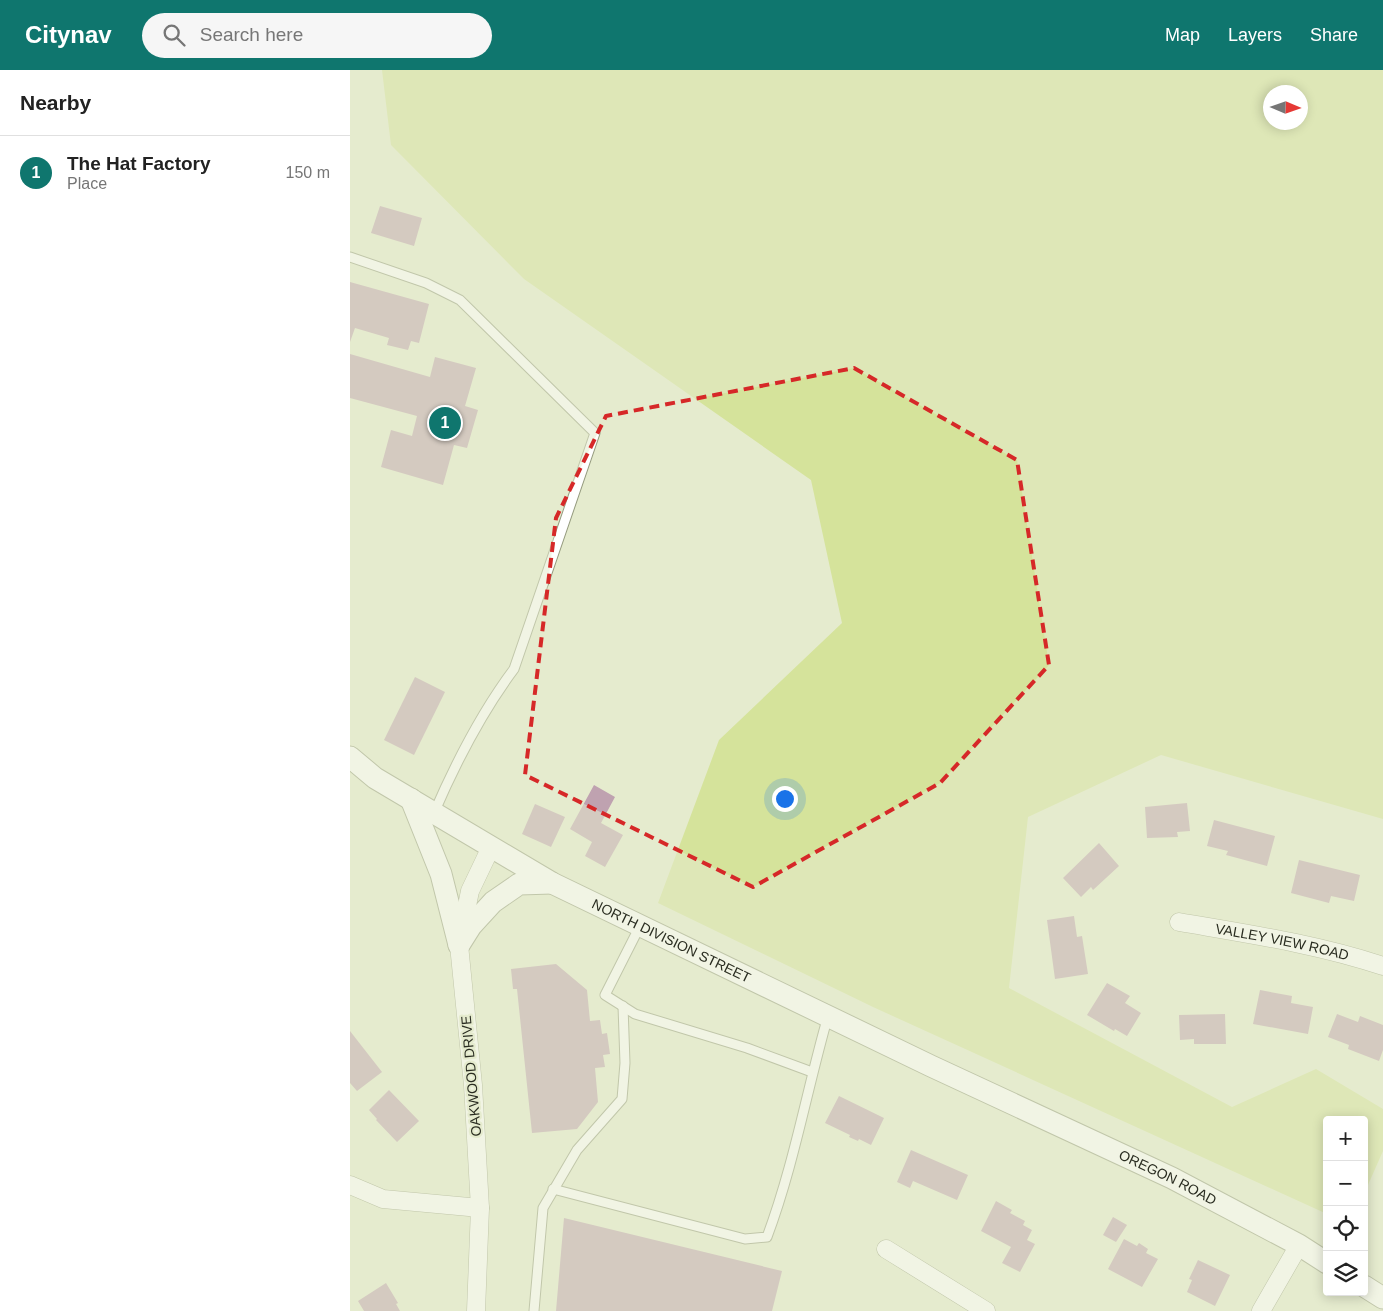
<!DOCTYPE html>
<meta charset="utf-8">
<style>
body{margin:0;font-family:Arial,sans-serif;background:#f6f6f6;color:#222}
.controls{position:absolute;right:15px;bottom:15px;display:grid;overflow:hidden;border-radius:5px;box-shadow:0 2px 12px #0003}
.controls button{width:45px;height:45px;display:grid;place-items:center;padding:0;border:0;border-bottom:1px solid #e0e0e0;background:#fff;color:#222;font:25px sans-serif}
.compass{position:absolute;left:913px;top:15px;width:45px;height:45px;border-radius:50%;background:#fff;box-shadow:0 2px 12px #0003;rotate:92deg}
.you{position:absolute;left:434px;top:728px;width:18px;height:18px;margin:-12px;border:4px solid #fff;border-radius:50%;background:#1a73e8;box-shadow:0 0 0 8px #1a73e833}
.badge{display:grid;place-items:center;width:32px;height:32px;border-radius:50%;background:#0f766e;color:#fff;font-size:16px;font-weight:700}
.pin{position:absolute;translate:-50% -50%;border:2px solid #fff;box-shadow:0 1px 5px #0006}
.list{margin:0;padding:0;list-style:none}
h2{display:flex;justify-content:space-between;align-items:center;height:65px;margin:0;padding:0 20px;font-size:21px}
h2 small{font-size:16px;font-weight:400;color:#767676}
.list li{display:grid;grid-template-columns:32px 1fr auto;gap:15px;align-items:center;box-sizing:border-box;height:75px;padding:0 20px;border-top:1px solid #e0e0e0}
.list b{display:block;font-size:19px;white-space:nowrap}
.list p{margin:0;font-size:16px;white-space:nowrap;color:#767676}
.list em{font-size:16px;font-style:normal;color:#767676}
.icon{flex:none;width:28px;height:28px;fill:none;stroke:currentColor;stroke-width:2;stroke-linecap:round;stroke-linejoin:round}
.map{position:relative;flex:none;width:1033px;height:1241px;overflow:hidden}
header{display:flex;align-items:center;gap:30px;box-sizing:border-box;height:70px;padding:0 25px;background:#0f766e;color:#fff}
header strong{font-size:24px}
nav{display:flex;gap:28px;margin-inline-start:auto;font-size:18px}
.search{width:350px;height:45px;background:#f6f6f6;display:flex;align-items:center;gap:12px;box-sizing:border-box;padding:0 18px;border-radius:28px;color:#767676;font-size:19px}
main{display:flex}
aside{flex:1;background:#fff}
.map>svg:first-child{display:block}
.green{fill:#d5e39b;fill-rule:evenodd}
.building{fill:#bfa2b0}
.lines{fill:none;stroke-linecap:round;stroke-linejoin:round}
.service-casing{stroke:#959b7f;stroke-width:11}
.minor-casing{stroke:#959b7f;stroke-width:19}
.tertiary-casing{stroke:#959b7f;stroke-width:23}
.service{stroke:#fff;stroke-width:9}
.minor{stroke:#fff;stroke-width:18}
.tertiary{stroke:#fff;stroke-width:21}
.marked{fill:none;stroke:#d62828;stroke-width:4;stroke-dasharray:10 6;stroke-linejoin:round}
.labels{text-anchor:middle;stroke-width:4.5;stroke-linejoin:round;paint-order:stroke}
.street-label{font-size:14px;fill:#2a2d21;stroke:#e5ebce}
</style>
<header>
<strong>Citynav</strong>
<div class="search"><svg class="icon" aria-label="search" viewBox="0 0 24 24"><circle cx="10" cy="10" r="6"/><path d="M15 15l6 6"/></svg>Search here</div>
<nav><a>Map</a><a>Layers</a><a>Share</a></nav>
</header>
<main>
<aside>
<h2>Nearby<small></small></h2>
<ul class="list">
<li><span class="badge">1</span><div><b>The Hat Factory</b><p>Place</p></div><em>150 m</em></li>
</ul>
</aside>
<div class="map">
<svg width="1033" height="1241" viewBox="0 0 1033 1241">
<rect width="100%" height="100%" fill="#e5ebce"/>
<path class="green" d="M32,0h1001v749l-222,-64 -133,62 -19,171 223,119 84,-38 67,40v42l-19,43v-74h-37v94l-454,-207 -215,-104 61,-163 123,-117 -31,-143 -287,-201 -133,-134zM921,22h30v30h-30z"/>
<g class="building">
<path d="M30,136l42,12 -8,28 -43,-13z"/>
<path d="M0,212l79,22 -10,39 -8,-2 -3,9 -21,-5 2,-7 -34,-10 -5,14z"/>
<path d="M0,284l80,23 5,-20 41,11 -11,38 13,4 -11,38 -13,-3 -11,40 -62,-18 10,-37 21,6 5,-20 -67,-18z"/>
<path d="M65,607l30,15 -31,63 -30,-15z"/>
<path d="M244,715l21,12 -14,26 22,12 -18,32 -20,-11 7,-14 -22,-13z"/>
<path d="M837,733l3,28 -13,1 1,5 -31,1 -2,-31z"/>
<path d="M185,734l30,13 -14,30 -29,-13z"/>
<path d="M864,750l61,16 -8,30 -41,-11 2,-4 -21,-5z"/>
<path d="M749,773l20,23 -26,24 -2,-3 -10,10 -18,-19z"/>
<path d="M949,790l61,15 -6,26 -23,-5 -2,7 -38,-10z"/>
<path d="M724,846l3,21 5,-1 6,38 -33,5 -8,-59z"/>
<path d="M206,894l31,26 3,31 10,-1 2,14 5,-1 3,21 -7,1 2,12 -10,1 3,34 -21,27 -45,4 -15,-144h-4l-2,-20z"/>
<path d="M757,913l23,13 -5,7 16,10 -14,23 -12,-7 -1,2 -27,-16z"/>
<path d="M910,920l32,6 -1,7 22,4 -5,27 -55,-10z"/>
<path d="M875,944l1,30h-32v-5l-14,1 -1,-25z"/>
<path d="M987,944l21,8 2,-6 23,9v25l-4,11 -31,-12 1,-4 -21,-8z"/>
<path d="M0,961l32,41 -25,19 -7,-8z"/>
<path d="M39,1020l30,31 -22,21 -21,-22 1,-1 -8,-9z"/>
<path d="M489,1026l45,22 -13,27 -12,-6 -1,2 -9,-4 1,-2 -25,-12z"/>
<path d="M561,1080l57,25 -11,25 -44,-19 -3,7 -13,-6z"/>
<path d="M646,1131l16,9 -2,3 15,8 -2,4 9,5 -5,10 8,4 -15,28 -18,-9 9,-16 -30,-16z"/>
<path d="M763,1147l14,8 -11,17 -13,-7z"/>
<path d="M214,1148l218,53 -10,40h-216z"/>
<path d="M774,1169l13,7 2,-3 9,6 -2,4 12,6 -16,28 -34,-18z"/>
<path d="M848,1190l32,15 -15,31 -28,-14 5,-12 -3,-1z"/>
<path d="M36,1213l12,20 -2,1 4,7h-36l-6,-10z"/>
</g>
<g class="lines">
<defs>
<g id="service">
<path d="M0,187l76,26 34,17 135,133 -81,236c-33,44 -58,93 -80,144"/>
<path d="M290,856l-35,69 30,19 112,34 65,24"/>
<path d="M203,1119l192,50 22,-2c27,-72 40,-148 61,-221"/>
<path d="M184,1241l9,-103 34,-58 45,-51 3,-36 -2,-57"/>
</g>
<g id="minor">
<path id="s1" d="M829,852c69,12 138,22 204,44"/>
<path d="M0,1115l33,14 97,9"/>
<path d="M536,1179l100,62"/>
<path d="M126,1241l4,-103 -7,-123 -14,-140 11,-54 21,-44"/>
<path d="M911,1241l38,-66"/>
</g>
<g id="tertiary">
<path id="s2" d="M0,687l25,21 177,105 379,183 241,112 127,67 28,18"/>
<path d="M61,729l30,75 18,71"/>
<path d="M109,875l12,-19 22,-24 26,-18 33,-1"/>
<path d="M1014,1216l19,12"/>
</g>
</defs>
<use href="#service" class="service-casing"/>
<use href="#minor" class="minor-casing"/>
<use href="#tertiary" class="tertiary-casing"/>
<use href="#service" class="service"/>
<use href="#minor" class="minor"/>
<use href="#tertiary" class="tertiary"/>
</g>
<path d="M0 0H1033V1241H0ZM504,298l163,92 32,205 -109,118 -187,104 -228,-112 31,-257 50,-102z" fill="#e5ebce" fill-opacity=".55" fill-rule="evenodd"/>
<path class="marked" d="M504,298l163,92 32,205 -109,118 -187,104 -228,-112 31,-257 50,-102z"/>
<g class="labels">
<g class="street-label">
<text dy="5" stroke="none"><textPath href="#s2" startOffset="371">NORTH DIVISION STREET</textPath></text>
<text dy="5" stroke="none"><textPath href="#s1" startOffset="105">VALLEY VIEW ROAD</textPath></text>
<text transform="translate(121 1006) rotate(-95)" y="5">OAKWOOD DRIVE</text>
<text dy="5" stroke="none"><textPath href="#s2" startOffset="921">OREGON ROAD</textPath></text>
</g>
</g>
</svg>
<div class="controls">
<button>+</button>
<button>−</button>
<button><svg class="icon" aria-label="locate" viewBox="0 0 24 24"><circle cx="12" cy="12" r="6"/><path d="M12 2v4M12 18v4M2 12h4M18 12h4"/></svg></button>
<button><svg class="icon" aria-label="layers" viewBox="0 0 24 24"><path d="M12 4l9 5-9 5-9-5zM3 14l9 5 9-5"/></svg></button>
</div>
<svg class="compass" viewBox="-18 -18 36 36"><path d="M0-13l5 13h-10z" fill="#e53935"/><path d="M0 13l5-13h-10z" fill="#767676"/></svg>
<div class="you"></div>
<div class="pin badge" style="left:95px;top:353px">1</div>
</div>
</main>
